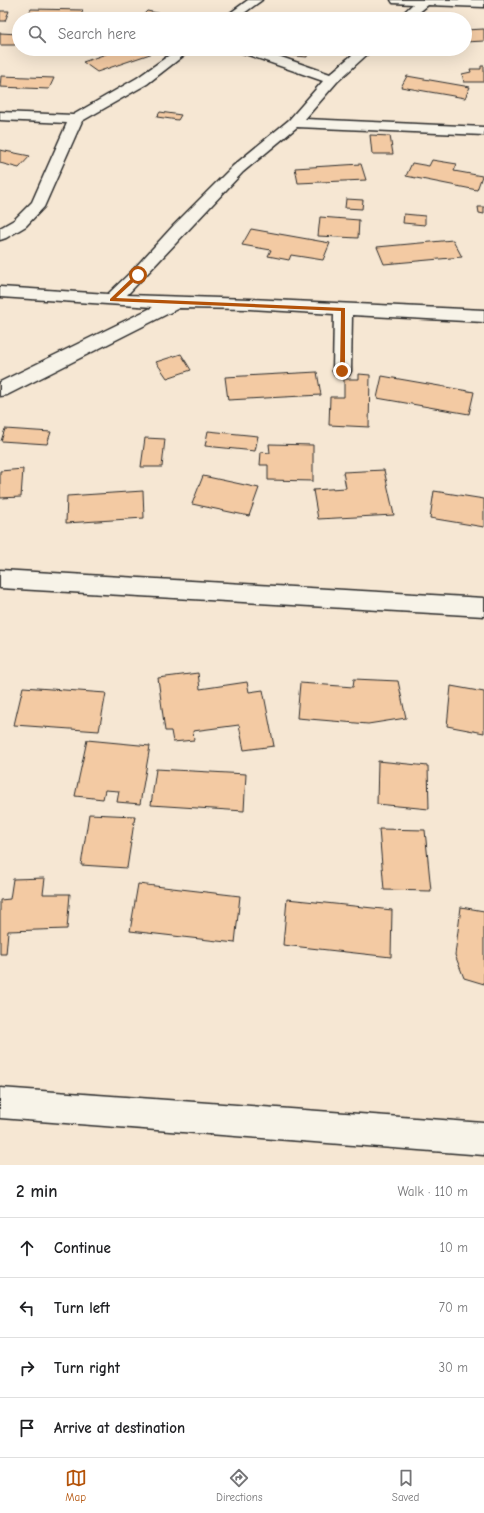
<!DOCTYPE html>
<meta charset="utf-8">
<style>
body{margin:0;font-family:"Comic Neue",sans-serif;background:#f6f6f6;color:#202124}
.stop{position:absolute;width:12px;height:12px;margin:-9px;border:3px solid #b45309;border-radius:50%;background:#fff}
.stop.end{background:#b45309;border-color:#fff;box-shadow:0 1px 4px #0008}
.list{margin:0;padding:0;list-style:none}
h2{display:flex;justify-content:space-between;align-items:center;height:52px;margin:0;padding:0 16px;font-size:17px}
h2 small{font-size:13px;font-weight:400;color:#757577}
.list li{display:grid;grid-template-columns:26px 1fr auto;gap:12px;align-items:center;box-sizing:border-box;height:60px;padding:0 16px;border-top:1px solid #e0e0e0}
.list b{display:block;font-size:15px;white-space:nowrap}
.list em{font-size:13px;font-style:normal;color:#757577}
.icon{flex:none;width:22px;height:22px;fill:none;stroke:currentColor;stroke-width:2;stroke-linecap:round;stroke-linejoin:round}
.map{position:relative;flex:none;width:484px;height:1165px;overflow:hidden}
.search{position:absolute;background:#fff;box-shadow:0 4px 16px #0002;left:12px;right:12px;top:12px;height:44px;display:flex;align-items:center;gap:10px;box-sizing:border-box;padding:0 14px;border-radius:22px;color:#757577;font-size:15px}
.sheet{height:292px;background:#fff}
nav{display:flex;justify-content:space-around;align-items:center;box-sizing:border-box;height:56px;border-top:1px solid #e0e0e0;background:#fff;font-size:11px;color:#757577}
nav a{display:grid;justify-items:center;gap:2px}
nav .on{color:#b45309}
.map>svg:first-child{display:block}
.building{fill:#f3caa3;stroke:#2b2b2b}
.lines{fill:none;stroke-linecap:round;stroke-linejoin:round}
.street-casing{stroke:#2b2b2b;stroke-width:3}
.street{fill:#f7f3e8;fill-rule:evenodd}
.route{fill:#b45309}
</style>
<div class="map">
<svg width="484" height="1165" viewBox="0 0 484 1165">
<rect width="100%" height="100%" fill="#f6e7d3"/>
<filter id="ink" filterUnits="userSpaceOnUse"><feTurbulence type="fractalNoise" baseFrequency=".025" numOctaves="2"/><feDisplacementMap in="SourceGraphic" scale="8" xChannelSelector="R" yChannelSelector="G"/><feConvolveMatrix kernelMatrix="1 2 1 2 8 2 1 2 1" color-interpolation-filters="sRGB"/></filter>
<g filter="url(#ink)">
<g class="building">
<path d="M31,9l52,1 -3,9h-53z"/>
<path d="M0,11h9l-4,10h-5z"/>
<path d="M147,11l41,8h-49z"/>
<path d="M484,29v12l-19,1v-12z"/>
<path d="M0,33l19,1v4l-4,7h-15z"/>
<path d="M120,49h27l6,4 -56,19 -14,-10z"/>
<path d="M294,49h14l-1,8 -21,-2 1,-5h7z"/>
<path d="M481,66h3v16h-20l-2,-8 9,-2 -1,-3h11z"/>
<path d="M1,76l53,2 -5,11 -49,-2z"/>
<path d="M407,76l63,11 -5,11 -64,-11z"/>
<path d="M160,112l21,3 -3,5 -21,-3z"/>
<path d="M370,135l20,1 3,18h-21z"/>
<path d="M0,150l30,6 -11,12 -19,-5z"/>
<path d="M432,160l25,4 -3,7 28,5 -5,14 -71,-14 6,-13 17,3z"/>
<path d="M361,164l5,16 -68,3 -3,-15z"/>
<path d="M346,199l17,1 -1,9 -17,-1z"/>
<path d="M478,207h6v7l-5,-1z"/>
<path d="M404,214l21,2v9l-22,-2z"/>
<path d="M320,217l39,3 -1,18 -40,-2z"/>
<path d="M251,229l79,14 -7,17 -32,-5 -2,5 -21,-4 3,-6 -29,-5z"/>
<path d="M453,240l9,17 -78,7 -7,-17z"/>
<path d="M181,354l10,16 -24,8 -11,-16z"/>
<path d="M317,372l4,23 -93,5 -3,-23z"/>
<path d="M359,374l11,1 -1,52 -40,-2 1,-28h14v-18h15z"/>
<path d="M382,376l92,16 -5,22 -92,-16z"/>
<path d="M5,429l46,3 -4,12 -46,-3z"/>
<path d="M208,431l50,5 -3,15 -50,-5z"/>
<path d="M145,438l20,1 -3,28h-21z"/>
<path d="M269,444l44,1v36l-45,-1v-15h-8l1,-13 9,1z"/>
<path d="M23,469l-2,28 -21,1v-27z"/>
<path d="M384,470l10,45 -76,4 -5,-29 33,-2 -3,-16z"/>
<path d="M203,476l56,12 -10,28 -57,-12z"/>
<path d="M143,491l1,27 -78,5 1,-27z"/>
<path d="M434,491l50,8v28l-54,-9z"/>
<path d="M198,673l2,16 47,-7 2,10 14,-2 11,56 -30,4 -5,-25 -46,6 1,9 -21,2 -2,-11h-6l-7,-53z"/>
<path d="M354,679l44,2 8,37 -38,6 -71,-6 3,-35 53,4z"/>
<path d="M451,686l33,6v41l-37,-7z"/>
<path d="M23,687l83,6 -7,38 -85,-6z"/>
<path d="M87,740l63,6 -10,58 -23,-2 2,-11 -14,-1 -2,9 -28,-3z"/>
<path d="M378,761l50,5 1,43 -52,-5z"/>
<path d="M156,769l90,5 -2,37 -93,-6z"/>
<path d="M89,814l46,2 -8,52 -46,-3z"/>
<path d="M379,829l46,1 6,61 -47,-1z"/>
<path d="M45,878l-2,16h27l-3,35 -59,2 -2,23h-6v-54l10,-1 3,-20z"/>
<path d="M138,884l102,12 -5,47 -105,-12z"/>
<path d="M287,899l105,11 -1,47 -108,-12z"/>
<path d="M461,907l23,4v73l-20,-6 -9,-23z"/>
</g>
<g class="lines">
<defs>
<g id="street">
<path d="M248,0h14l-26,19h-14z"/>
<path d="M391,0h93v7l-56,-2 -17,14h-14l16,-15 -20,-1z"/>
<path d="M178,49h14l-45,35 -65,37 -38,86 -18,19 -20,12 -6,2v-12l14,-8 18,-18 35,-79 -67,-3v-8l73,3 64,-37z"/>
<path d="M239,49h19l72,25 29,-25h14l-36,33 -32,37 179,8v8l-187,-8 -54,45 -116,123 123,4 234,11v12l-132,-7 -1,56 -2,4 -7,2 -7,-2 -2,-4 1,-57 -84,-5 -71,-1 -172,87 -7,1v-14l153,-75 -153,-10v-10l108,7 24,-23 42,-46 59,-59 56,-46 34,-39 -83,-29z"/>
<path d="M0,570l484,28v18l-484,-28z"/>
<path d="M0,1088l484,35v32l-484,-37z"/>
</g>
</defs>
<use href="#street" class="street-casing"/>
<use href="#street" class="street"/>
</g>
</g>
<path class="route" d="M136,274l5,1 -25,23 229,10v63l-3,2 -2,-2 1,-60 -231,-10v-2z"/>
</svg>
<div class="stop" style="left:138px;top:275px"></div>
<div class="stop end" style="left:342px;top:371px"></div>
<div class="search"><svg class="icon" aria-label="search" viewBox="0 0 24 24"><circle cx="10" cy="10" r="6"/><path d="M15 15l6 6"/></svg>Search here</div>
</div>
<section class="sheet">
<h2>2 min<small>Walk · 110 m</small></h2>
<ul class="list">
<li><svg class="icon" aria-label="ahead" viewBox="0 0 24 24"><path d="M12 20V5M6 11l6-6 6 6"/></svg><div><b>Continue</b></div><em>10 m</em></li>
<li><svg class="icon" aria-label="left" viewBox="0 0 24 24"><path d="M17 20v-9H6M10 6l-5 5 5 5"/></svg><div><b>Turn left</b></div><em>70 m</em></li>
<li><svg class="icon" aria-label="right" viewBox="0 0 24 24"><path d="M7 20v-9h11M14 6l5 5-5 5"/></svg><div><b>Turn right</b></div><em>30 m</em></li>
<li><svg class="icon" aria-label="arrive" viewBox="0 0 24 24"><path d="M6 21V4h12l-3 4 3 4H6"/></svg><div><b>Arrive at destination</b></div></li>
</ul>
</section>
<nav>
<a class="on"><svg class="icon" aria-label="map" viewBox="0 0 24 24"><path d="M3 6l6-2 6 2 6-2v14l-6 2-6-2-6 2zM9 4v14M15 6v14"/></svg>Map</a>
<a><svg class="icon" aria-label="directions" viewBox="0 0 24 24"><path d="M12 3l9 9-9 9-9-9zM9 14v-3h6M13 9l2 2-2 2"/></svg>Directions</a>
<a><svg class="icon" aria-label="saved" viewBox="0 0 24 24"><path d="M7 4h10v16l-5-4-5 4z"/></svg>Saved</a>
</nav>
